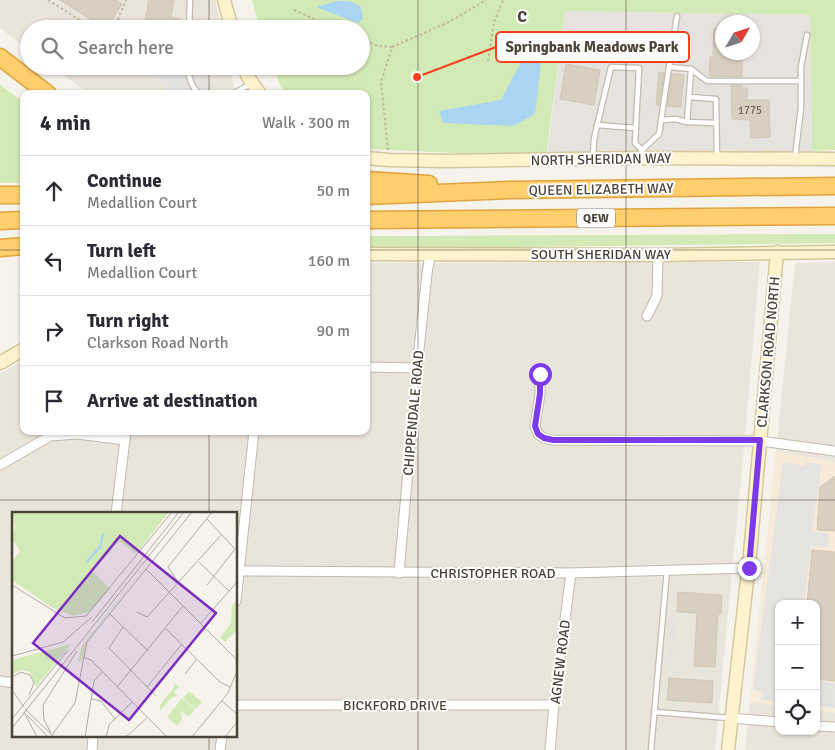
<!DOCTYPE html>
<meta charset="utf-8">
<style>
body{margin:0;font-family:Signika,sans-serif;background:#f7f7f7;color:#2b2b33}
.controls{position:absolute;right:15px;bottom:15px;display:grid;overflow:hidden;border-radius:10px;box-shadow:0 1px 4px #0004}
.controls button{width:45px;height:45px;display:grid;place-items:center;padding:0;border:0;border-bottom:1px solid #e1e1e2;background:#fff;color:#2b2b33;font:25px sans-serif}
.compass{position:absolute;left:715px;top:15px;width:45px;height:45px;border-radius:50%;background:#fff;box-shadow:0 1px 4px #0004;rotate:51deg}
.stop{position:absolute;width:15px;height:15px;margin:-11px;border:4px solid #7c3aed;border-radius:50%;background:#fff}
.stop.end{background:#7c3aed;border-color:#fff;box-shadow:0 1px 5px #0008}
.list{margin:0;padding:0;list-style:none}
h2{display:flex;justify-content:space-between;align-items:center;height:65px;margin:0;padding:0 20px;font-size:21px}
h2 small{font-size:16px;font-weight:400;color:#7c7c81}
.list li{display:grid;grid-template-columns:32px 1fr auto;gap:15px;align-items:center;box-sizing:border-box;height:70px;padding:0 20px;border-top:1px solid #e1e1e2}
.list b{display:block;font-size:19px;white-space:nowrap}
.list p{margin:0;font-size:16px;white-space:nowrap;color:#7c7c81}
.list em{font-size:16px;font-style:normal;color:#7c7c81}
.icon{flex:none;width:28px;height:28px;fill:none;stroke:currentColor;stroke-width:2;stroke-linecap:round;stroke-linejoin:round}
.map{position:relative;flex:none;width:835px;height:750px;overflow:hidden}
.search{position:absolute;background:#fff;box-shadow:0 1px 4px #0004;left:20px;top:20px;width:350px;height:55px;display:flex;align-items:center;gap:12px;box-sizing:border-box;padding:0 18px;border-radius:28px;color:#7c7c81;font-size:19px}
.panel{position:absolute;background:#fff;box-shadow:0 1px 4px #0004;left:20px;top:90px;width:350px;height:345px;border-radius:10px}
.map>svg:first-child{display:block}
.residential{fill:#eae5da;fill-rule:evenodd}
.commercial{fill:#f7ead8}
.industrial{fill:#e6e2dd;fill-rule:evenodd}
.green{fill:#d2eab5}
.parking{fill:#e5e3e0}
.water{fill:#a9d4f2}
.building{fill:#d8cfc1;stroke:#d3c7b4}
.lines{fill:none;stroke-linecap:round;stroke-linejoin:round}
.lane-casing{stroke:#c2bbae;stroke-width:7}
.street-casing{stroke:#c2bbae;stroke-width:11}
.secondary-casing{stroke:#d6c79b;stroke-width:15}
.highway-casing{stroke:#e0a43c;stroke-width:19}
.path{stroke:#c4b79f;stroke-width:2;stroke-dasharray:2.5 2.5;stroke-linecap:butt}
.lane{stroke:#fff;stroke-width:4.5}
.street{stroke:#fff;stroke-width:9}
.secondary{stroke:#fff3cd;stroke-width:12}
.highway{stroke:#ffcf6e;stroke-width:16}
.route{stroke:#7c3aed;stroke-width:6}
.grid{fill:none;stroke:#4b4439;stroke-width:1;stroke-opacity:0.55}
.labels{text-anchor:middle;stroke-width:4;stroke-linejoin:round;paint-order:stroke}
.number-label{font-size:11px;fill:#6e675b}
.shield{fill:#fff;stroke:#817c74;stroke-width:1}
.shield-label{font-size:12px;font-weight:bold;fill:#4b4439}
.street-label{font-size:14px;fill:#4b4439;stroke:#fff}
.inset-river{fill:none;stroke:#a9d4f2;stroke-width:2.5}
.inset-road{fill:none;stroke:#b2ada4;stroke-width:1}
.view{fill:#7b2cbf;fill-opacity:0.15;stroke:#7b2cbf;stroke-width:2.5}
.inset-edge{fill:none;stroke:#4b4439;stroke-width:2.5}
.grid-label{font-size:16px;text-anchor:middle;font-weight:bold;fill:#4b4439;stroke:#fff;stroke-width:4;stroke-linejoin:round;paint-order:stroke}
.leader{fill:none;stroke:#fc3f1d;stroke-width:2}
.callout-dot{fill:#fc3f1d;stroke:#fff;stroke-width:2}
.callout{fill:#fff;stroke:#fc3f1d;stroke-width:2}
.callout-label{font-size:15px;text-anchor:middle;font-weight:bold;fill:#4b4439}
</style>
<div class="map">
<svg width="835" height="750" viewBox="0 0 835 750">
<rect width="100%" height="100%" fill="#f6f3ec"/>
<g class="residential">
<path d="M0,0h215l7,29h-193v22l-29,-23z"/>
<path d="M51,66h179l5,28h-145z"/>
<path d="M760,262l-16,185 -29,303h-715v-376l24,-14v71h342v-168zM14,514h222v222h-222z"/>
<path d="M835,262v200l-59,-11 19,-188z"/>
<path d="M750,702l29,4v25h37v-21l19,3v37h-90z"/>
</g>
<path class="commercial" d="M776,451l59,11v251l-19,-3v-106h-37v102l-29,-4z"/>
<path class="industrial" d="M565,11l245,4 2,136 2,7 -267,-1zM722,22h30v30h-30z"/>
<g class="green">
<path d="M252,0h583v150l-23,1 -2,-136 -245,-4 -19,146 -180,-8v-55h-78l-7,-7 -8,-21h88v-37h-101z"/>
<path d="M0,85l24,17v81h-24z"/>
<path d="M835,234v9l-469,6v-13z"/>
</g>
<g class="parking">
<path d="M163,66l16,9 1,-9h22v9l10,12 -2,7h-31l-22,-15z"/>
<path d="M783,462l22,4 1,-4 16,3 -10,66 17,3v13l-18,-1 -7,58h-25v98l-18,-3 1,-7 -9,-2z"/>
<path d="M669,619l7,1 -2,21h-7z"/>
<path d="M667,647l6,1 -2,17h-6z"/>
<path d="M816,681l19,2v25l-19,-2z"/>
</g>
<g class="water">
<path d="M337,1h13l11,6 2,12 -5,4 -42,-16z"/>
<path d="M534,38h10l-9,76 -22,12 -70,-3 -4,-12 62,-11z"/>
</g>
<g class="building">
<path d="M60,0h56l6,4 -16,25z"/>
<path d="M149,0h25l-3,17 9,2 -1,10h-23l1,-6 -12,-2z"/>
<path d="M714,29l8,1v27h20v20l-33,-1 1,-19h3z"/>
<path d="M566,64l34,6 -6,35 -34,-6z"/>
<path d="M659,72l5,1 -5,32h-3z"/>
<path d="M672,74l12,1 -3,32 -14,-1z"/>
<path d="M731,85h11v3h6l-1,12h22l1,37 -19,1 -1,-18 -18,-1z"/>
<path d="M835,476v55l-18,-1 3,-43z"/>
<path d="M812,550l23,2v129l-19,-2v-75h-9z"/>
<path d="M678,592l44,3 -1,19h-3l-3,53 -21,-1 3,-53 -20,-1z"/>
<path d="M669,678l44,3 -1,22 -45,-3z"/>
</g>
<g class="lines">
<defs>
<g id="lane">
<path d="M189,29l1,-29"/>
<path d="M188,66c0,12 3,20 11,28"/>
<path d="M669,67l8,-51"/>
<path d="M691,69l16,12h94"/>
<path d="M232,94l19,-10"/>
<path d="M662,120l14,-1 11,3 29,1"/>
<path d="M687,122l2,-25"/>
<path d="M597,125l39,3"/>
<path d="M642,150l17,-16 10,-67 22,2 -2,28 27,2 1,58"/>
<path d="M593,157l1,-18 17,-72 28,1 -4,75 7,7v2"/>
<path d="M795,157l6,-49v-41l6,-32"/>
<path d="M654,712l76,6"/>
<path d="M651,750l16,-180"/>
</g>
<g id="street">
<path d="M647,316l10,-20 1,-41"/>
<path d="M366,367l51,1"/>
<path d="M540,373v21l-5,32 3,8 6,4 9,2 207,1 75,10"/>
<path d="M0,465l50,-29 27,-2 48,6"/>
<path d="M116,514l10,-83"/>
<path d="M236,571l335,2 178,-5"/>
<path d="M399,573l18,-205 10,-94 3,-20"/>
<path d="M236,601l18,-170"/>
<path d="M0,681l14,2"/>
<path d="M236,705h318"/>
<path d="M731,718l48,4"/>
<path d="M816,726l19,1"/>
<path d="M92,750l1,-14"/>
<path d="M220,750l2,-14"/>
<path d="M550,750l4,-45 17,-132"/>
</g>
<g id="secondary">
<path d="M224,0l8,29"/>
<path d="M243,66l5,11 12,17"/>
<path d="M366,158l23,2 57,1 196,-3 193,1"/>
<path d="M366,254l292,1 177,-3"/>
<path d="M0,363l24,-14"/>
<path d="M728,750l22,-196 27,-302"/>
</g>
<g id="highway">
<path d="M0,57l48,37"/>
<path d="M366,180l63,4"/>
<path d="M0,195h24"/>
<path d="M366,196l143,-6 326,-4"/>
<path d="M366,220l469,-4"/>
<path d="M0,221l24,-1"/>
<path d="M0,248l24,-2"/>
</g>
</defs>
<use href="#lane" class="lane-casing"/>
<use href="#street" class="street-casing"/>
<use href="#secondary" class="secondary-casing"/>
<use href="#highway" class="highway-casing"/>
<g class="path">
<path d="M48,0l46,29"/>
<path d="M294,10l43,19"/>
<path d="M114,29l12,-29"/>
<path d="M361,39l17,7 14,1"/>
<path d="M488,61l6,-39 9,-22"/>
<path d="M388,150l-7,-68 11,-35 57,-25 37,-22"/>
</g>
<use href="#lane" class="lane"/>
<use href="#street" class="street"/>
<use href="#secondary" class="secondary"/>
<use href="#highway" class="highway"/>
</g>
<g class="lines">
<path class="route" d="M540,374v20l-5,32 3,8 6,4 9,2h207l-11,128"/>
</g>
<path class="grid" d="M209,0v29M418,0v750M626,0v750M209,66v28M0,250h24M366,250h469M209,431v83M0,500h835M209,736v14"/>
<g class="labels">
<g class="number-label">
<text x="750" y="114">1775</text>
</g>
<rect class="shield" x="577" y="208.5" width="38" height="19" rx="4"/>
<g class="shield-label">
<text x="596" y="222">QEW</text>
</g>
<g class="street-label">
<text transform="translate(601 159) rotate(-1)" y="5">NORTH SHERIDAN WAY</text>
<text transform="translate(601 189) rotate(-1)" y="5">QUEEN ELIZABETH WAY</text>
<text x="601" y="259">SOUTH SHERIDAN WAY</text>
<text transform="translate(768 352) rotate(-85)" y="5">CLARKSON ROAD NORTH</text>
<text transform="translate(413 413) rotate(-85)" y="5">CHIPPENDALE ROAD</text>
<text x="493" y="578">CHRISTOPHER ROAD</text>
<text transform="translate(560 662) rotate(-83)" y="5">AGNEW ROAD</text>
<text x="395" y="710">BICKFORD DRIVE</text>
</g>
</g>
<g transform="translate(12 512)">
<rect width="225" height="225" fill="#f6f3ec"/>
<path d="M0,0h157l-33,42 -17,-13 -26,30 17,18 -20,23 -17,4 -22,-9 -39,-27v-18l8,-11 -7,-12 2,-13zM147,36l-71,92 -7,22 -3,-1 4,-15zM225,88v29l-12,13 -5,-4 11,-15 1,-17zM59,132l-35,43 -6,-15 -9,-2 -9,4v-14zM160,169l7,6 -5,5 4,4 -6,1 -12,14v-6l15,-19zM177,179l13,11 -6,7 -13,-11zM170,186l13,11 -6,8 -8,-6 1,8 -5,7 -10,-9z" fill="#d2eab5"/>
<path class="inset-river" d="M75,50l13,-15 3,-13"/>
<path class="inset-road" d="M195,7l28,30 -28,36M187,50l30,29M134,57l91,91M166,70l-10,-15 44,-55M0,73l53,33 21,-2 86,-104M125,100l10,5 75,-83M98,102l38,37M80,110l87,-110M189,111l36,-41M111,115l-14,21 47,48M154,117l54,53 10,5M0,144l51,-14 29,-25M71,145l8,3 76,77M173,162l11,-14M0,165l9,-5 9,3 4,8 -5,12M105,175l66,-81M135,175l34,-42M0,178l12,17M79,187l10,2 14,18M210,189l15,13M13,197l29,28M12,200l13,25M15,203l21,22M0,207l56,-69M0,216l172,-216M39,221l-7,-13 -1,-15 34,-54M40,223l23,-32 12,-61 105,-130M73,225l9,-56 8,-9M94,225l3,-12 23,-23M114,225l22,-20M180,225l36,-44 9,-22M213,225l12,-15"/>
<path class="view" d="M108,24l96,77 -87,107 -96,-77z"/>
<rect width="225" height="225" class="inset-edge"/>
</g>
<g class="grid-label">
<text x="522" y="22">C</text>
</g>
<path class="leader" d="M417 77L496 47"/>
<circle class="callout-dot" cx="417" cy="77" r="5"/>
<rect class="callout" x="496" y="32" width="193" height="30" rx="5"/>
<g class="callout-label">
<text x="592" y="52">Springbank Meadows Park</text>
</g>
</svg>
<div class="controls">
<button>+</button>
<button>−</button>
<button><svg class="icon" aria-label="locate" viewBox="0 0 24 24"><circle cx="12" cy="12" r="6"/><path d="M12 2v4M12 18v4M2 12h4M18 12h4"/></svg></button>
</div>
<svg class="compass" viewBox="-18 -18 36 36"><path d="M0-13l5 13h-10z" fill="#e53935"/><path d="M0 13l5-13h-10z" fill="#7c7c81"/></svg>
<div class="stop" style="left:540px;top:374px"></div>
<div class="stop end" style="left:749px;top:568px"></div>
<div class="search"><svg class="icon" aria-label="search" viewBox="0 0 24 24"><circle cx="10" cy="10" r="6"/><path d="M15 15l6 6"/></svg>Search here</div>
<section class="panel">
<h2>4 min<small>Walk · 300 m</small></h2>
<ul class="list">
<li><svg class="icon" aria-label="ahead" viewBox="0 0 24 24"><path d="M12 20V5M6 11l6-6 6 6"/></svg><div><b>Continue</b><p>Medallion Court</p></div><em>50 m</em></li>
<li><svg class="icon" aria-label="left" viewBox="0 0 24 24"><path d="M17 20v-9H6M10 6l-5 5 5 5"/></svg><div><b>Turn left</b><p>Medallion Court</p></div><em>160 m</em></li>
<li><svg class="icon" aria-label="right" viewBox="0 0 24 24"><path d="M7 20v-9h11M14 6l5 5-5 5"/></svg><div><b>Turn right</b><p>Clarkson Road North</p></div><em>90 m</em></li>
<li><svg class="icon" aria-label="arrive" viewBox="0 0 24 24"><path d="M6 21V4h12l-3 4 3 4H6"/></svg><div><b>Arrive at destination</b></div></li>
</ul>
</section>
</div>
